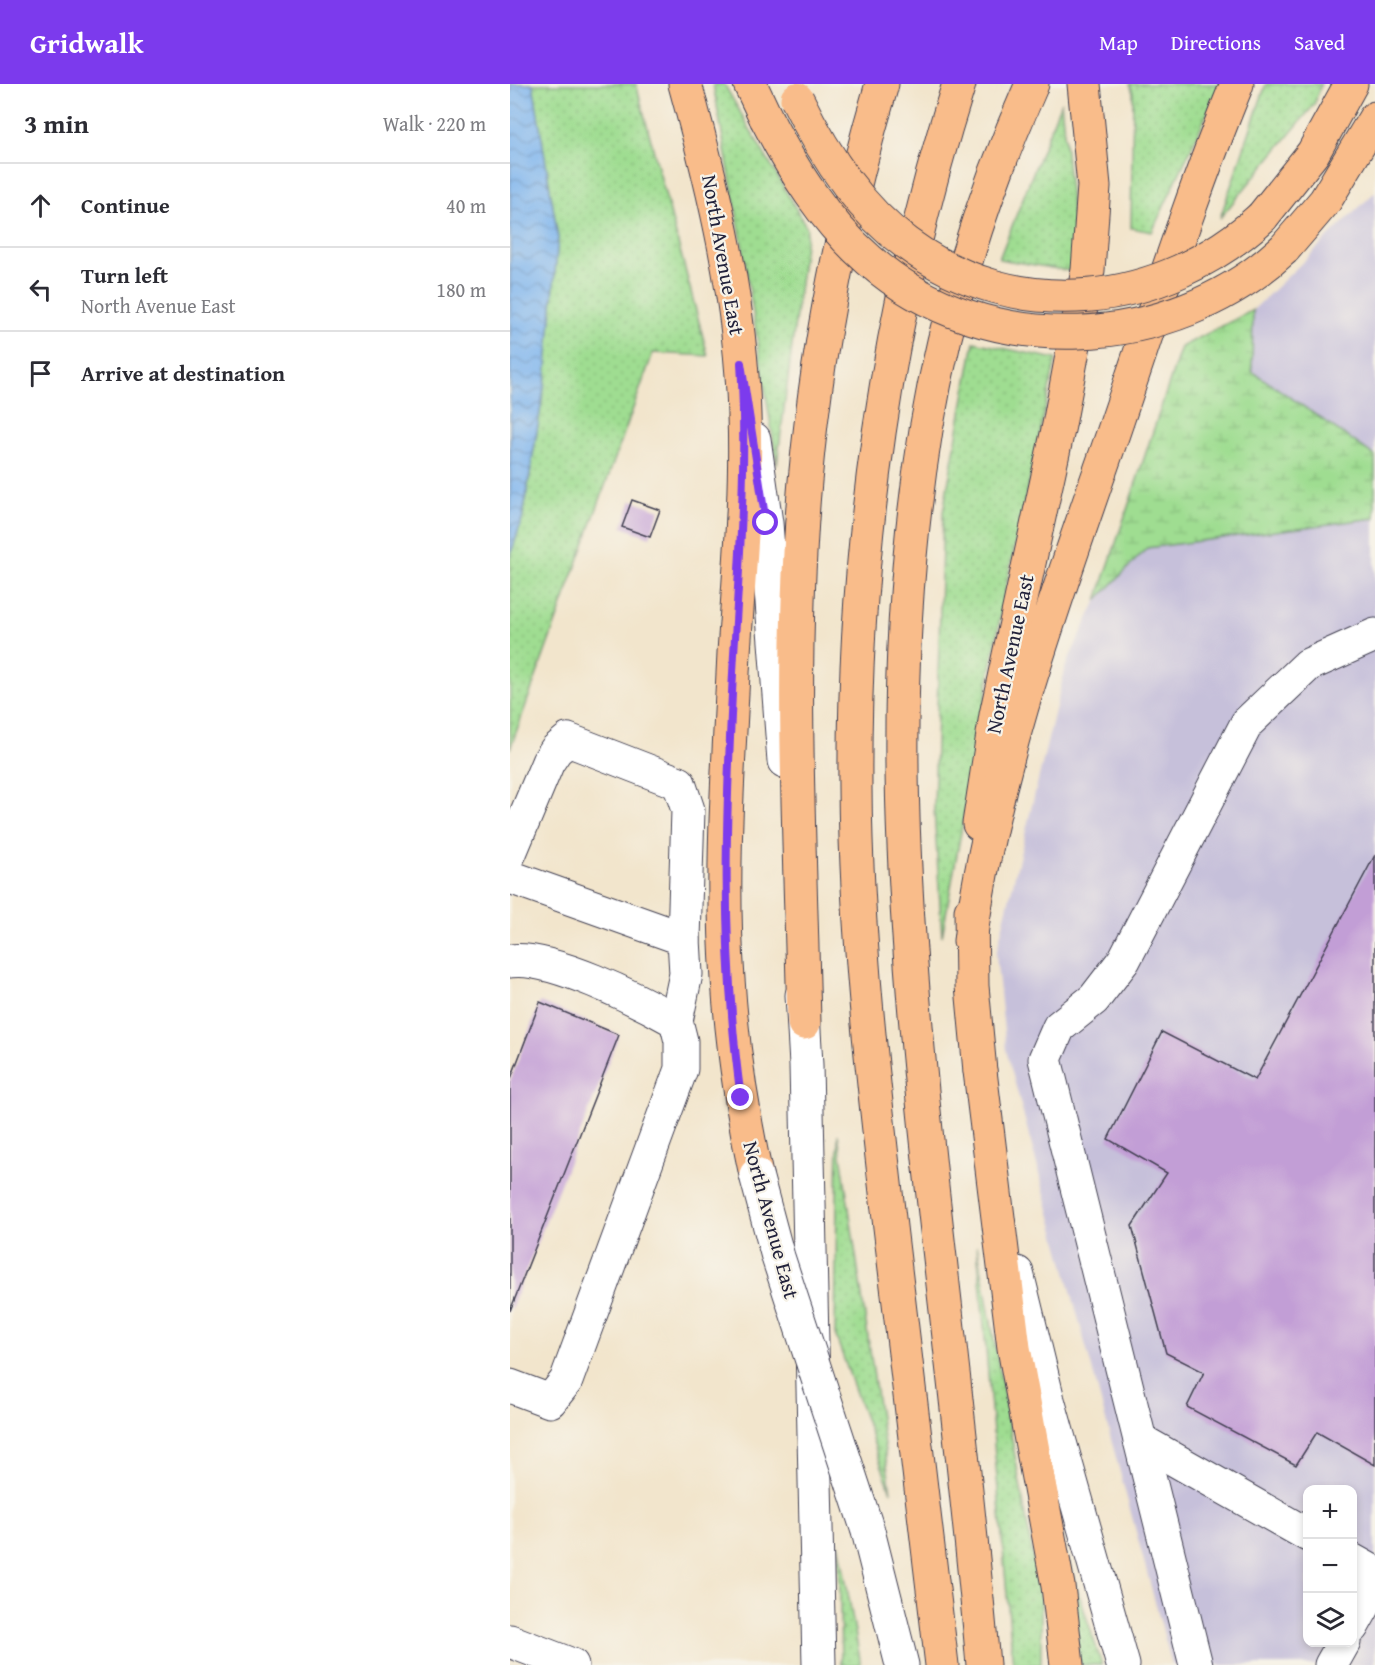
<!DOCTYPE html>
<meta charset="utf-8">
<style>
body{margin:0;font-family:"Gentium Book Plus",serif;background:#f7f7f7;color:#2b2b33}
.controls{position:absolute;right:18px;bottom:18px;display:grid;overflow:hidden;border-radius:12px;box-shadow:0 3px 9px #0003}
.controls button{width:54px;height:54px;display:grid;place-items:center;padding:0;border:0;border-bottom:2px solid #e1e1e2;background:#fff;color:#2b2b33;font:30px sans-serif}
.stop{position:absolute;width:18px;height:18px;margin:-14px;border:4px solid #7c3aed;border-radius:50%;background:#fff}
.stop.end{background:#7c3aed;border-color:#fff;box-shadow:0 2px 6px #0008}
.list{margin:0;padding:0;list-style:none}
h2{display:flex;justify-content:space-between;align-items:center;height:78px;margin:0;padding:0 24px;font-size:26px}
h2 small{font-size:20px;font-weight:400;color:#7c7c81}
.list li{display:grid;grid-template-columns:39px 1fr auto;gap:18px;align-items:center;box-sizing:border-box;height:84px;padding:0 24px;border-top:2px solid #e1e1e2}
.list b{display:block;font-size:22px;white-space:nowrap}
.list p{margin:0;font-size:20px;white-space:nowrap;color:#7c7c81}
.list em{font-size:20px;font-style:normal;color:#7c7c81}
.icon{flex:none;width:33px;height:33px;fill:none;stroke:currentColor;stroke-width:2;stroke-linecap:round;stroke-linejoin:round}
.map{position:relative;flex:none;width:865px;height:1581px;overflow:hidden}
header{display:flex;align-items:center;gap:36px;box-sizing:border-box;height:84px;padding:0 30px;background:#7c3aed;color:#fff}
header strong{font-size:28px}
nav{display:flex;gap:33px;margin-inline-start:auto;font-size:21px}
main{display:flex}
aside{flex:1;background:#fff}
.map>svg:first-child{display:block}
.industrial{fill:#c6c0da;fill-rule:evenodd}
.grass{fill:url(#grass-dots);stroke:#608066;stroke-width:1.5}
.wetland{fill:url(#wetland-marsh);stroke:#608066;stroke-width:1.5}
.water{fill:url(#water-waves);stroke:#506c94;stroke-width:1.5}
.building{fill:#c29ed6}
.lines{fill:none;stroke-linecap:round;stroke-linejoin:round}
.minor-casing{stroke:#413f51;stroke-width:35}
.major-casing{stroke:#413f51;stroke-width:35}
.highway-casing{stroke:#413f51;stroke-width:35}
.minor{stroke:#fff;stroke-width:33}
.major{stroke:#f9bc8a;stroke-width:33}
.highway{stroke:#f9bc8a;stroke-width:33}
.minor-bridge-casing{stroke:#413f51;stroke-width:35;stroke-linecap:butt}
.highway-bridge-casing{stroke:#413f51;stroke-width:35;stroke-linecap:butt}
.minor-bridge{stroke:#fff;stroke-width:33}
.highway-bridge{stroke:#f9bc8a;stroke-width:33}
.route{stroke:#7c3aed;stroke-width:8}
.labels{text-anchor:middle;stroke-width:4.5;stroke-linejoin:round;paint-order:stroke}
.street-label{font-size:21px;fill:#22223b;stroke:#f7f3e8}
</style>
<header>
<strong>Gridwalk</strong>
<nav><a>Map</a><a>Directions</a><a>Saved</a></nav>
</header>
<main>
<aside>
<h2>3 min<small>Walk · 220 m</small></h2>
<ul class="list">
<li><svg class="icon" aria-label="ahead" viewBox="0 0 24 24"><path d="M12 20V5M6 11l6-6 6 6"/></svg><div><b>Continue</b></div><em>40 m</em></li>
<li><svg class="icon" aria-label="left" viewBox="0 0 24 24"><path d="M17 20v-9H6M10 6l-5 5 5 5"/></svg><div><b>Turn left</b><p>North Avenue East</p></div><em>180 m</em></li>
<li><svg class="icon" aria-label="arrive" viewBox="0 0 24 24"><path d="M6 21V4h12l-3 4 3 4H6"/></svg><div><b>Arrive at destination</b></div></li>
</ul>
</aside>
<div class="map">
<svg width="865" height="1581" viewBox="0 0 865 1581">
<defs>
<pattern id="grass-dots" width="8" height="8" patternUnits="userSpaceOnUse" patternTransform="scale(1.5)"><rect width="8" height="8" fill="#9fdd91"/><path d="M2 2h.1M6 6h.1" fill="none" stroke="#89bd7e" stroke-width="1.8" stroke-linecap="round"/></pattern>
<pattern id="wetland-marsh" width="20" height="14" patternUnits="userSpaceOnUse" patternTransform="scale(1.5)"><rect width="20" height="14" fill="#9fdd91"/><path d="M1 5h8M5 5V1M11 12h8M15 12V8" fill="none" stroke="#89bd7e"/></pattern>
<pattern id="water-waves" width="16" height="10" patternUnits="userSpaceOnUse" patternTransform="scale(1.5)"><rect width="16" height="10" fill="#7fb5ee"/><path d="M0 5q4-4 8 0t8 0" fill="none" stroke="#6893c2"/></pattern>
</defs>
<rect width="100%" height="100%" fill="#f7f3e8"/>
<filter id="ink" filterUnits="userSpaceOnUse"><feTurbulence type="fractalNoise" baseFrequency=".0167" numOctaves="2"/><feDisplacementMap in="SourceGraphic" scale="12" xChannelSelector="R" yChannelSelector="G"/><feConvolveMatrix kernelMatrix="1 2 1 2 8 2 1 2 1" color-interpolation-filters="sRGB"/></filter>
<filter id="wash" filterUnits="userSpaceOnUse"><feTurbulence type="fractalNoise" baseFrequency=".008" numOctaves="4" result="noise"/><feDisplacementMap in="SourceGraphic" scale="24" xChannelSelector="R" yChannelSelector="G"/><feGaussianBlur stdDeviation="1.35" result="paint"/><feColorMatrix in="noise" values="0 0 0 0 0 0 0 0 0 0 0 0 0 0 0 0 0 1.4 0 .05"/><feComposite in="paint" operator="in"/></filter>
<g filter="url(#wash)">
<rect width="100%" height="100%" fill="#f2e5cc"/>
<g class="industrial">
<path d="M865,108v264l-123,-85 1,-61z"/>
<path d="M865,434v1147h-203l-166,-615 -10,-96 70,-289 31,-65 50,-52zM798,1406h44v152h-44z"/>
</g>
<g class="grass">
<path d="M23,0h103l72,272 -55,-3 -143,396v-192l13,-41 23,-140 12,-138z"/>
<path d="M203,0h11l83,144 -30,236 -36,-227z"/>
<path d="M620,0h91l-69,148 -21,-4 2,-135z"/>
<path d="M756,0h55l-7,21 -94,113z"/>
<path d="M551,18l15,150 -7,19 -70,-12z"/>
<path d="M464,258l82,17 -51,232 -63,345 -8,-127 9,-297z"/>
<path d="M328,1050l53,358 -56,-158z"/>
<path d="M467,1161l64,356v64h-28z"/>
<path d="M329,1459l22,122h-20z"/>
<path d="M557,1474l35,107h-22z"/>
</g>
<path class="wetland" d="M743,226l-1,61 123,85v62l-228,30 -50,52 84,-253z"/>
<path class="water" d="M0,0h23l25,154 -12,138 -23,140 -13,41z"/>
<g id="blocks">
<g class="building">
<path d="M122,416l28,10 -10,27 -28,-10z"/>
<path d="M865,771v610l-58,-33 -21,33 -109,-58 17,-35 -38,-19 -34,-127 35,-53 -59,-34 54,-107 93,48z"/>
<path d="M30,918l79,33 -109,276v-230z"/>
</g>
</g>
</g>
<g filter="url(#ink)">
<use href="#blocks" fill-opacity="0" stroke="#413f51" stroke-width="1.5"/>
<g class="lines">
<defs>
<g id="minor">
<path d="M244,355l12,84 18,238"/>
<path d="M0,769l38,-91 8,-12 12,-10 111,43 9,27 -4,129 2,35 -10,47"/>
<path d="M0,793l174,62"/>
<path d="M0,877c40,-6 129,39 166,60l5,20v28l-115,312 -16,20 -40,-15"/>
<path d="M292,911l4,70 13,600"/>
<path d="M507,1189l31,127 75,265"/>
<path d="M630,1356l168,95"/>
<path d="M358,1447l34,134"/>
<path d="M842,1476l23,13"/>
<path d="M842,1543l23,-41"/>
<path d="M0,1557l62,24"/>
<path d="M686,1581l-151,-606 14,-32 35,-28 30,-39 123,-237 61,-58 67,-30"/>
<path d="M821,1581l13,-23"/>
</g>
<g id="major">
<path d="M175,0c30,109 56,218 59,331 3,79 -5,159 -10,238 -5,108 -14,218 -6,326 4,66 14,131 28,196"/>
<path d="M469,740l17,-109 63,-290 29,-155 6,-84 -10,-102"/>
<path d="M461,827l1,75 8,85"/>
</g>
<g id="highway">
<path d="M240,0l16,34"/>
<path d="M752,133l51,-64 38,-69"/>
<path d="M774,165l41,-48 50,-83"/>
<path d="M460,857c24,-173 81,-329 138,-493 42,-122 80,-245 129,-364"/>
<path d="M294,939c-4,-180 -15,-362 1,-542 12,-134 39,-268 77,-397"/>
<path d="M470,987l34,277 44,238 9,79"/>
<path d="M432,1581c-18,-146 -35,-292 -52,-438 -17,-146 -34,-293 -35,-440 -2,-237 32,-477 104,-703"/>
<path d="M473,1581c-14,-166 -35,-331 -53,-497 -27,-248 -45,-490 -4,-738 20,-119 57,-236 106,-346"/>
</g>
</defs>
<use href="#minor" class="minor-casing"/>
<use href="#major" class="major-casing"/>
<use href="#highway" class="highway-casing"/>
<use href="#minor" class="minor"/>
<use href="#major" class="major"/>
<use href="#highway" class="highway"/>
<defs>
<path id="minor-bridge" d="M246,1091l22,82 90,274"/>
<g id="highway-bridge">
<path d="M287,15c26,54 60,108 109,144 112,83 256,65 356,-26"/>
<path d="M256,34c27,52 58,103 103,142 117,103 304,93 415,-11"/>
</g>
</defs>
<use href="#minor-bridge" class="minor-bridge-casing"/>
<use href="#highway-bridge" class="highway-bridge-casing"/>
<use href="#minor-bridge" class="minor-bridge"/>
<use href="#highway-bridge" class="highway-bridge"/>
</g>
</g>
<g class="lines" filter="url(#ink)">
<path class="route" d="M231,1014c-21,-150 -15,-293 -7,-444 6,-98 13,-194 7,-291l25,160"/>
</g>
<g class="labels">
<g class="street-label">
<text transform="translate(213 171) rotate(80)" y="7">North Avenue East</text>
<text transform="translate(500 570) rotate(-78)" y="7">North Avenue East</text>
<text transform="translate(261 1136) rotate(75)" y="7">North Avenue East</text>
</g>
</g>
</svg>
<div class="controls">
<button>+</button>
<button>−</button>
<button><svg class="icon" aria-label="layers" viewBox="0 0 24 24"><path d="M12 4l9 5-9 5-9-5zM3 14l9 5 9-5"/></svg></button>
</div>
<div class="stop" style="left:256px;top:439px"></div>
<div class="stop end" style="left:231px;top:1014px"></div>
</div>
</main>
